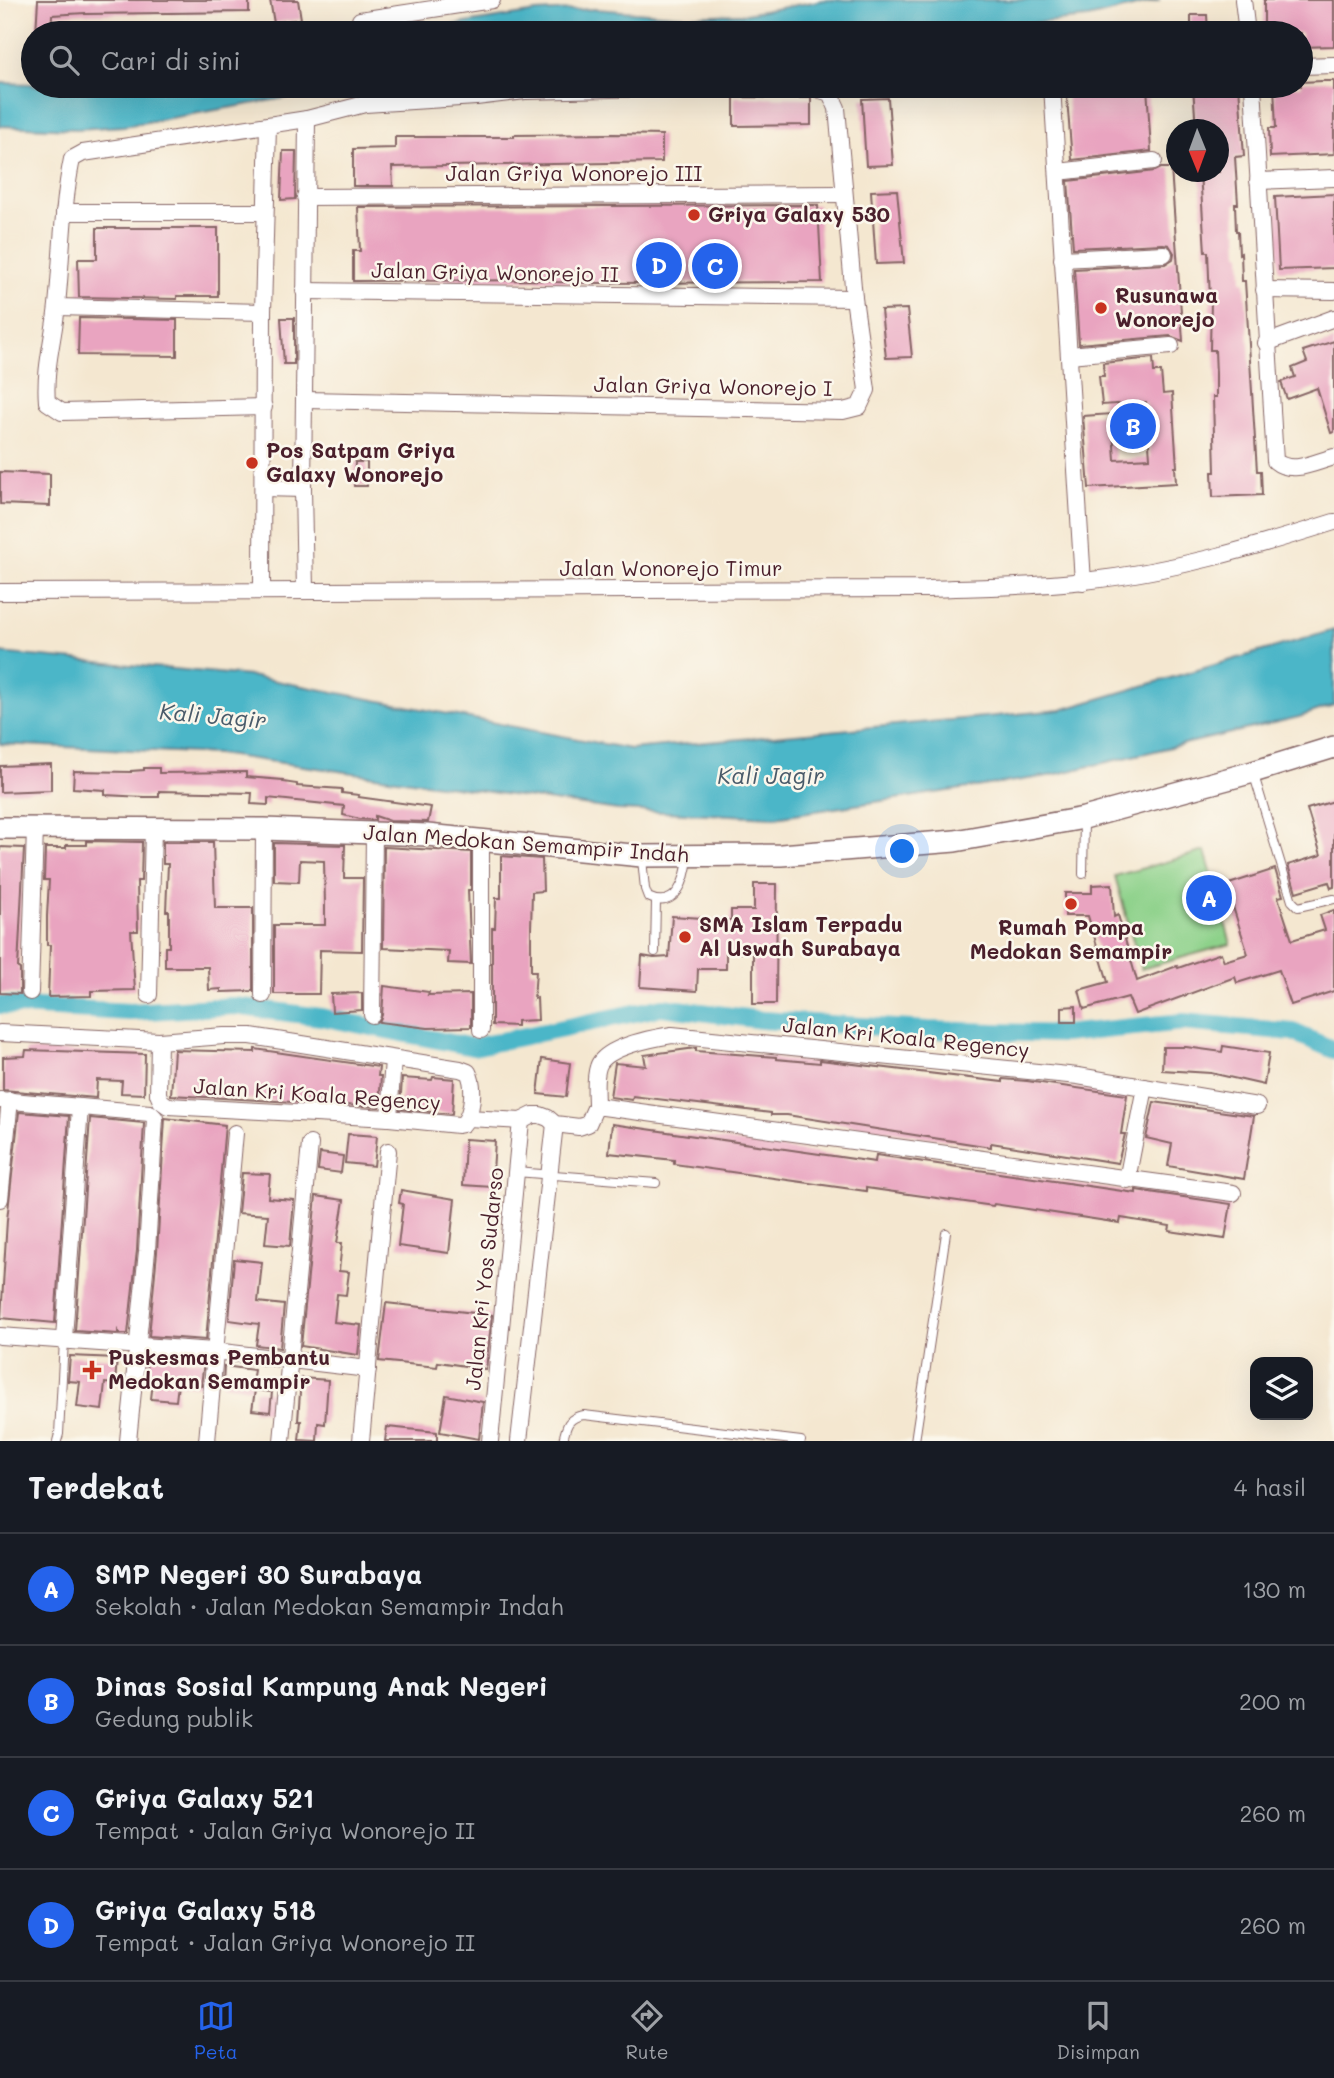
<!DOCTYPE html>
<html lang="id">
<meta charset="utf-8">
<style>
body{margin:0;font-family:Mali,sans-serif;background:#242831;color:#f1f3f6}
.controls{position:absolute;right:21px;bottom:21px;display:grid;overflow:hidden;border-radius:14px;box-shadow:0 7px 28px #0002}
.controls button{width:63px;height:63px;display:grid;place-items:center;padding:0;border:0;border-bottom:2px solid #363941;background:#171b24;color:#f1f3f6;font:35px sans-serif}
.compass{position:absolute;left:1166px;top:119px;width:63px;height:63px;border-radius:50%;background:#171b24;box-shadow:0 7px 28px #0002;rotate:179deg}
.you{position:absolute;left:903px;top:852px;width:24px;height:24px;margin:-18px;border:5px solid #fff;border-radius:50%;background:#1a73e8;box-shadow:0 0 0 10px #1a73e833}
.badge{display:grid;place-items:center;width:46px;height:46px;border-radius:50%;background:#2563eb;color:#fff;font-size:23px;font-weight:700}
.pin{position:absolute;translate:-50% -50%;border:4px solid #fff;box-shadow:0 2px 7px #0006}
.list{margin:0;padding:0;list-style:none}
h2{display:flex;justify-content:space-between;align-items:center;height:91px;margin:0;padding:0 28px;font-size:30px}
h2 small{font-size:23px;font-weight:400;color:#9ea1a6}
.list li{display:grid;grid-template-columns:46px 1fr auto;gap:21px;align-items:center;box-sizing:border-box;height:112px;padding:0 28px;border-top:2px solid #363941}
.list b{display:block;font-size:26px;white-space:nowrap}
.list p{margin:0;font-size:23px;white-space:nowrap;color:#9ea1a6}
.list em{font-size:23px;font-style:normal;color:#9ea1a6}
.icon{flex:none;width:38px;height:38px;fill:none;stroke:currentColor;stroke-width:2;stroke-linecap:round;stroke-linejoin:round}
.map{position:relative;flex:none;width:1334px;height:1441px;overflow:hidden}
.search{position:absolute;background:#171b24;box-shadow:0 7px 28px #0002;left:21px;right:21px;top:21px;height:77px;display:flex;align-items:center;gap:18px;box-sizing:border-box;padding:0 24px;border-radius:38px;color:#9ea1a6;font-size:26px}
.sheet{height:539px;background:#171b24}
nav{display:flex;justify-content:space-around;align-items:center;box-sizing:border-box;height:98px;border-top:2px solid #363941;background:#171b24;font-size:19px;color:#9ea1a6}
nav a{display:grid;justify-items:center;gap:4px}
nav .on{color:#2563eb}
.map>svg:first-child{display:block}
.green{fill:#8dd18a;stroke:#6c785a;stroke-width:2}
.water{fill:#4bb6c8;stroke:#4a6a7a;stroke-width:2}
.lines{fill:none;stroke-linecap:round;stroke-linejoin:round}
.canal{stroke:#4bb6c8;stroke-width:18}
.building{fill:#e9a4c0}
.service-casing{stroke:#866565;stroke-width:10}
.minor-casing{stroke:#866565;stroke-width:18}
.tertiary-casing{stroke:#866565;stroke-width:24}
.service{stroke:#fff;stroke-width:8}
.minor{stroke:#fff;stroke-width:16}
.tertiary{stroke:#fff;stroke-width:21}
.poi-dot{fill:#c8321e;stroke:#fbf7ec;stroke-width:2.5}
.labels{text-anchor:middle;stroke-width:5;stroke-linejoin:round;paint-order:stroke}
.street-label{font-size:21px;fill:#4a1f2b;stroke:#fbf7ec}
.poi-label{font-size:21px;font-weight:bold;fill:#4a1f2b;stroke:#fbf7ec;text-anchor:start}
.water-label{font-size:23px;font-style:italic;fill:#4a5b6a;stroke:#fbf7ec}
</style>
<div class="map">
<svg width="1334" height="1441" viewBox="0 0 1334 1441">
<rect width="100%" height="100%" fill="#fbf7ec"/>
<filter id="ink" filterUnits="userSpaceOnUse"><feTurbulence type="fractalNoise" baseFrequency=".0143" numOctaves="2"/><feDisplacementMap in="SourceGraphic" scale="14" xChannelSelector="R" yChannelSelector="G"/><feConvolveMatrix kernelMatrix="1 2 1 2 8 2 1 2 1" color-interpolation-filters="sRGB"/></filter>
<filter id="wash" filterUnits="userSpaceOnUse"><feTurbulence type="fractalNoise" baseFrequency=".00686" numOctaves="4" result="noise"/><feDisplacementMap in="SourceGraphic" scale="28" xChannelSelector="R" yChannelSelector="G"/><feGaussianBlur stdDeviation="1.57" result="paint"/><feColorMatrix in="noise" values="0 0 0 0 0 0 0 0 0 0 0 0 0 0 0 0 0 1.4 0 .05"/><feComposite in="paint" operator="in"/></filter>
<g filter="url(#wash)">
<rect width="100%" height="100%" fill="#f4e7d0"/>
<path class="green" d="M1205,851l26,93 -90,25 -26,-93z"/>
<g class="water">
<path d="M824,0h336l-72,18 -165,15h-554l78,-7 89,-14 59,-3 92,7 59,-2z"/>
<path d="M0,83l33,1v2h321l-230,40 -47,3 -77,-3z"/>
<path d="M1334,630v75l-35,12 -251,59 -273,41 -157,-7 -401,-56 -217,-10v-91l250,23 380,73 431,-39z"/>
</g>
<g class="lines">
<path class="canal" d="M0,1005l130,7 104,-6 87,11 152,30 190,-40 99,13 166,10 135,4 120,-12 110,10 41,18"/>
</g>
<g id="blocks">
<g class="building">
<path d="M38,0h211v12l-164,2v-1l-33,2 -1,18h-15z"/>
<path d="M270,0h28l3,19 -27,4z"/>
<path d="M1264,0h70v46l-33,1v-14h-37z"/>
<path d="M1191,15h16l1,18h-17z"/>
<path d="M1323,81h11v73l-64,3 -1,-29h7l-2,-42h27v-4z"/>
<path d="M1066,86h81l4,65 -79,9z"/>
<path d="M1193,86h46l5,70 -9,1 3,47h-3l1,27h2l1,23 2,-1 1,28h3l12,190h4l1,24 -49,2 -1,-25h3l-2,-75h3v-23l-1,-24h-5l1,-50h-1l-2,-48h-3l-5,-80h19v-42h-23z"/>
<path d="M734,97l77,1v27l-77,1z"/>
<path d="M888,98l5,67 -27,1 -4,-67z"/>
<path d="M613,134l49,1v27l-270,5 1,19h-40v-37l42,-1v-11h119v-2z"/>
<path d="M283,151h13l-1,48 -14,1z"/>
<path d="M1161,168h10l12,173 -13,-5 -91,8 -5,-75 91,-5 8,-5 1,-6 -5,-8 -6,-1 -90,4 -5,-67 87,-10z"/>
<path d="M897,190l7,73 -28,1 -5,-73z"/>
<path d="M1334,194v74l-55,2 -4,-73z"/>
<path d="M818,205l4,77 -230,1 -37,-1v-2l-202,1v-30h7l-2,-44z"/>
<path d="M97,228h121v68h-41v3l-98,-2 -1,-38h19z"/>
<path d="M907,309l5,48 -26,1 -5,-48z"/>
<path d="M79,318l98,2v36l-99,-1z"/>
<path d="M281,318h13v46h-10z"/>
<path d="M1334,341v91l-3,1 -14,-45 -30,11 -6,-17 14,-5 -3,-9 15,-6 -4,-11z"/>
<path d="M1153,358l1,14h7l2,22 9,-1 5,74h-2l1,16 -87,5 -6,-72 29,-2 3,46 35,-2 -4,-56 -44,3 -3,-29h5l-1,-13z"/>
<path d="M355,462h12v24h-13z"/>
<path d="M0,472l50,2v32l-50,-2z"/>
<path d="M51,764v26l-51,2v-26z"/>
<path d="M144,768h15v5l87,-1v5l37,3v2l14,2v2l45,3v4l17,2 -1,2 73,10 -3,15 -38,-1 -15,-5v4l-15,-1 -17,-4 1,-9 -76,-8v7l-17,-1 1,-11 -93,-2v6h-15l-39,-2v-5l-32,-2 1,-17 57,1v-1l13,-1z"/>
<path d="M1334,801v86l-3,1 -2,-6 -33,10 -8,-27 33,-10 -14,-46z"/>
<path d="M87,841l55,1 -1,39h-4l1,50h-7l4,59 -44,1v5l-43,1 2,-52h-3v-29l2,-36h-5l1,-32h21v-3h21z"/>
<path d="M163,842h50l2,66h38v83l-32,1v-3l-12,1 -1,-23h-43v-20h4v-36h-3l2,-47h-5z"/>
<path d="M274,843l71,2 -1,33h19l-1,73 -42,-1 -1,44h-45v-69h51v-21l-1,-43 -24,-1 -1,22 -25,-1z"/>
<path d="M0,847l24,1 -6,120 2,1v25l-20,-1z"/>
<path d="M384,847l87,5v38h-3l3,74 -23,-1 1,-12 -66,-3z"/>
<path d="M501,856l41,3 1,32 -11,1 -1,36v43h5l-2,28 3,-1 1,22 -21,1v5l-25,-1v-97h3l1,-30h5z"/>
<path d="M1275,869l8,27 -5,1 14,43 33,-10 -5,-15 14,-5v81l-43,14 -12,-35 -42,13 -2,-6 -100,37 -7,-17 -44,12 -5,-19 29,-8 -20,-66h-23v-23h27v-8l20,-1 2,33 4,-2 19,66 40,-15 1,2 43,-15 3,8 24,-7 -22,-69z"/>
<path d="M754,884h23l-1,120h-23v-51h-27v16h-28l-1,22 -57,-4 2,-31 12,2 15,-1 3,-41 30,2v2h29v-10h23z"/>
<path d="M384,986l45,6 -1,3 43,-1v33l-43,1 -49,-6 3,-7z"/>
<path d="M362,993v17l-30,2 -1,-18z"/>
<path d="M1076,1006v16h-14v-15z"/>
<path d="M1223,1046l46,7 -5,32 -53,-12 -49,-3 1,-23h23l36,5z"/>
<path d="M696,1048v3l80,6v2l44,4v-3l183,22v-3l24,2 100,14 -6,39h4l-7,29 -127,-20v4l-204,-32h-16v-2l-138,-17 -1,4 -22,-3 5,-34 31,3 -2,-11z"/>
<path d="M255,1049l124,18 -1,9h3l-2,31 -208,-12 3,-45 81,2z"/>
<path d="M26,1050l119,4 -1,40 -23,-1 1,-12 -25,-1 -1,18 -93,-8v-33l22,-1z"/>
<path d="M542,1059l28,4 -4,34 -28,-3z"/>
<path d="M433,1077l21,2 -2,35 -52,-5 2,-31 30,2z"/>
<path d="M1154,1102l100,14 -10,63 -76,-13 4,-22 -26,-6z"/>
<path d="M19,1112l50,4 -14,207 -54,-5 6,-98z"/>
<path d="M90,1118l54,5 -7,127 -9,84h-8l-2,-3v3l-43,-3z"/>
<path d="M165,1118l60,7 -19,215 -57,-4 8,-84z"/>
<path d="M612,1124l263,38 1,-7 260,38v-3l95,14 -6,35 -56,-8 1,-5 -49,-8 -1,5 -126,-19 -1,2 -127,-18v3l-192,-27v-4l-65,-7z"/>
<path d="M348,1134l29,2 -3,30 -29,-3z"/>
<path d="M465,1139l30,2 -3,46 -29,-2z"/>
<path d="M320,1153l23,3 -2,17 -23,-3z"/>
<path d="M242,1173l28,1 -2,24 26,2 -4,46 -25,-2 3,-29 -30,-2z"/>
<path d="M401,1190l54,9 -6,54 -51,-7 5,-42 -4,-1z"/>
<path d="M316,1196l28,4 -7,43h5l-3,28 10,1 -3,23 -9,-1 -3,28 27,3 -3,30 -57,-9z"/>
<path d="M234,1259l28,3 -4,40 26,3 -4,43 -24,-3 3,-21 -30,-4z"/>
<path d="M386,1303l106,12 -6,54 -48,-7 -1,5 -58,-6z"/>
<path d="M70,1356l47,2 -2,26 -10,-1 -3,27 -25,-3 3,-25 -12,-1z"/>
<path d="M147,1357l57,4 -3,25 -23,-2 -2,17 -25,-2 2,-17 -7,-11z"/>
<path d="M224,1366l30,4 -3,18 -28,-4z"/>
<path d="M301,1378l27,2 -3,44 -7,-1 -1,18 -18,-1 2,-19h-3z"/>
<path d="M255,1390l17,2 -2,20 -18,-2z"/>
<path d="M446,1395l37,7 -4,37 -39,-7z"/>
<path d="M387,1427l50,5v9h-52z"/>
</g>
</g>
</g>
<g filter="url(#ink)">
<use href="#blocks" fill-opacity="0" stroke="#866565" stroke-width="2"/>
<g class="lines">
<defs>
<g id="service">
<path d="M1253,772l39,129 6,6 36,-8"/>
<path d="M642,859l3,30 3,8c29,14 38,-18 40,-40"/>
<path d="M1083,874l1,-53"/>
<path d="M655,952l1,-51"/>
<path d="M516,1172l140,11"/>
<path d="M57,1441l2,-7 5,-94"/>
<path d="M563,1441c3,-15 5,-24 21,-26l217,26"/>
<path d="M915,1441l31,-208"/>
</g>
<g id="minor">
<path d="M1243,0l4,33"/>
<path d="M360,20l132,-20"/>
<path d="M1301,66l33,-1"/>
<path d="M1052,86l31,496"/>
<path d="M1253,86l22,375c17,14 40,1 59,-4"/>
<path d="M1058,172l96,-11"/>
<path d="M1258,181l76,-3"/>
<path d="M305,197l539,-3"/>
<path d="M64,212h201"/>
<path d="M1062,259l102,-5"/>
<path d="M1264,290l70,1"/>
<path d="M304,291l550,7"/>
<path d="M57,307l206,5"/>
<path d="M1266,343l68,-25"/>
<path d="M1069,355l102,-9"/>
<path d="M264,407l-202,5 -15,-10c-3,-33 7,-65 10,-97 5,-48 5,-98 15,-146l11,-6 224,-34 58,-15 111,-7 49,-6 213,-5 76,2 16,5 7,15 17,190 13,92 -8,17 -16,4 -538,-11"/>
<path d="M263,488l40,1"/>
<path d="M262,591l1,-279 5,-187"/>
<path d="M305,591l-2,-102 4,-370"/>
<path d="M0,592l928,-3c52,-2 104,-2 156,-8 86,-9 168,-33 250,-59"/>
<path d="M481,839v191"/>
<path d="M30,992l5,-164"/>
<path d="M149,995l4,-167"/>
<path d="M263,995l1,-166"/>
<path d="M372,1015l2,-182"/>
<path d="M0,1033l159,8 65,-5h27l209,33 8,3c7,13 5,41 -5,52l-5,1 -69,-7 -221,-12 -7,-5 -3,-7 1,-53"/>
<path d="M0,1100l150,13 5,5 -8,133 -19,190"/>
<path d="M596,1106c0,-12 -2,-27 2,-39 6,-20 55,-29 74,-32l406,41 179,30"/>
<path d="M389,1118l4,-59"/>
<path d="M468,1118l53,3 12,-6h7l8,3 7,6 24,3 9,-3 8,-18 637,87"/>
<path d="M1127,1180l18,-93"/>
<path d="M0,1199l10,-99"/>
<path d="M0,1336l214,15 154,18"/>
<path d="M64,1339l16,-232"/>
<path d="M207,1441l28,-308"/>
<path d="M282,1441l28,-297"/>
<path d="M361,1441l27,-290"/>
<path d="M490,1441l31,-320"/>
<path d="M519,1441l36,-317"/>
</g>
<path id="tertiary" d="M0,828l264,1 163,6 215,21 139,-1 174,-14 129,-23 169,-46 81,-25"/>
</defs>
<use href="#service" class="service-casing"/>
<use href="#minor" class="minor-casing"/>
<use href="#tertiary" class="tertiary-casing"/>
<use href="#service" class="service"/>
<use href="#minor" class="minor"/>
<use href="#tertiary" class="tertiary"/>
</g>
</g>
<g class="poi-dot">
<circle cx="694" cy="215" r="7"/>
<circle cx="1101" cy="308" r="7"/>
<circle cx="252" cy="463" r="7"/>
<circle cx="1071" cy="904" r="7"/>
<circle cx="685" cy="937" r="7"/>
<path d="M88.5 1359.5h7v7h7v7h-7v7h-7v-7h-7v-7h7z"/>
</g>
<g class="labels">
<g class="street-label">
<text x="574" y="181">Jalan Griya Wonorejo III</text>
<text transform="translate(495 273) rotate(1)" y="7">Jalan Griya Wonorejo II</text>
<text transform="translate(713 387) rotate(1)" y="7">Jalan Griya Wonorejo I</text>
<text x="671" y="576">Jalan Wonorejo Timur</text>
<text transform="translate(526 844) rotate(4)" y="7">Jalan Medokan Semampir Indah</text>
<text transform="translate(906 1038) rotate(6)" y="7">Jalan Kri Koala Regency</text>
<text transform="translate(317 1095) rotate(4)" y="7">Jalan Kri Koala Regency</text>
<text transform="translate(485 1279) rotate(-84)" y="7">Jalan Kri Yos Sudarso</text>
</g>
<g class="poi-label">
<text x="708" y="222">Griya Galaxy 530</text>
<text x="1115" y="303">Rusunawa<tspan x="1115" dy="24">Wonorejo</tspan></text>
<text x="266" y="458">Pos Satpam Griya<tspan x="266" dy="24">Galaxy Wonorejo</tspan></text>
<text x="699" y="932">SMA Islam Terpadu<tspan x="699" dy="24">Al Uswah Surabaya</tspan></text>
<text x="1071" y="935" text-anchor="middle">Rumah Pompa<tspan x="1071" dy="24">Medokan Semampir</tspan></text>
<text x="108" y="1365">Puskesmas Pembantu<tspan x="108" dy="24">Medokan Semampir</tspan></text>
</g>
<g class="water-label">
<text transform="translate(213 716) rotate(5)" y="8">Kali Jagir</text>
<text x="771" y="784">Kali Jagir</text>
</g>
</g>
</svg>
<div class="controls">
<button><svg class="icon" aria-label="layers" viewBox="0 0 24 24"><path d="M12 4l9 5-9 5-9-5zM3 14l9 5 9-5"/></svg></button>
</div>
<svg class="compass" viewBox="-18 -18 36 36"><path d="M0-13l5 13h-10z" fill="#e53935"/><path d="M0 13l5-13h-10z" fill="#9ea1a6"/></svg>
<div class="you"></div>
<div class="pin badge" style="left:1209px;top:898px">A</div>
<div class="pin badge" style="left:1133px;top:426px">B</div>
<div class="pin badge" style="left:715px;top:266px">C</div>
<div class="pin badge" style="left:659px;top:265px">D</div>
<div class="search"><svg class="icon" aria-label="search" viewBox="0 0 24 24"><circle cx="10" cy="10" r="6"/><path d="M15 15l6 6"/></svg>Cari di sini</div>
</div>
<section class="sheet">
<h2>Terdekat<small>4 hasil</small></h2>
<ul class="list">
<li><span class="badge">A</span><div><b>SMP Negeri 30 Surabaya</b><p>Sekolah · Jalan Medokan Semampir Indah</p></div><em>130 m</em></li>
<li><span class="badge">B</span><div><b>Dinas Sosial Kampung Anak Negeri</b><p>Gedung publik</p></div><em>200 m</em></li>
<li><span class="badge">C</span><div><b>Griya Galaxy 521</b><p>Tempat · Jalan Griya Wonorejo II</p></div><em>260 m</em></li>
<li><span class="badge">D</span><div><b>Griya Galaxy 518</b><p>Tempat · Jalan Griya Wonorejo II</p></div><em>260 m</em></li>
</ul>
</section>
<nav>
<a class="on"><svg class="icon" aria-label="map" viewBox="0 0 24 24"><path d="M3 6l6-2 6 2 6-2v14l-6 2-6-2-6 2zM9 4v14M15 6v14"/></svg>Peta</a>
<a><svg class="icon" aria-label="directions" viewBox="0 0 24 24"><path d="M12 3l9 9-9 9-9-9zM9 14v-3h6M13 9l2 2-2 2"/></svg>Rute</a>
<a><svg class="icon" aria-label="saved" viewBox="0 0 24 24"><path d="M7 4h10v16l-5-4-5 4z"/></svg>Disimpan</a>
</nav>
